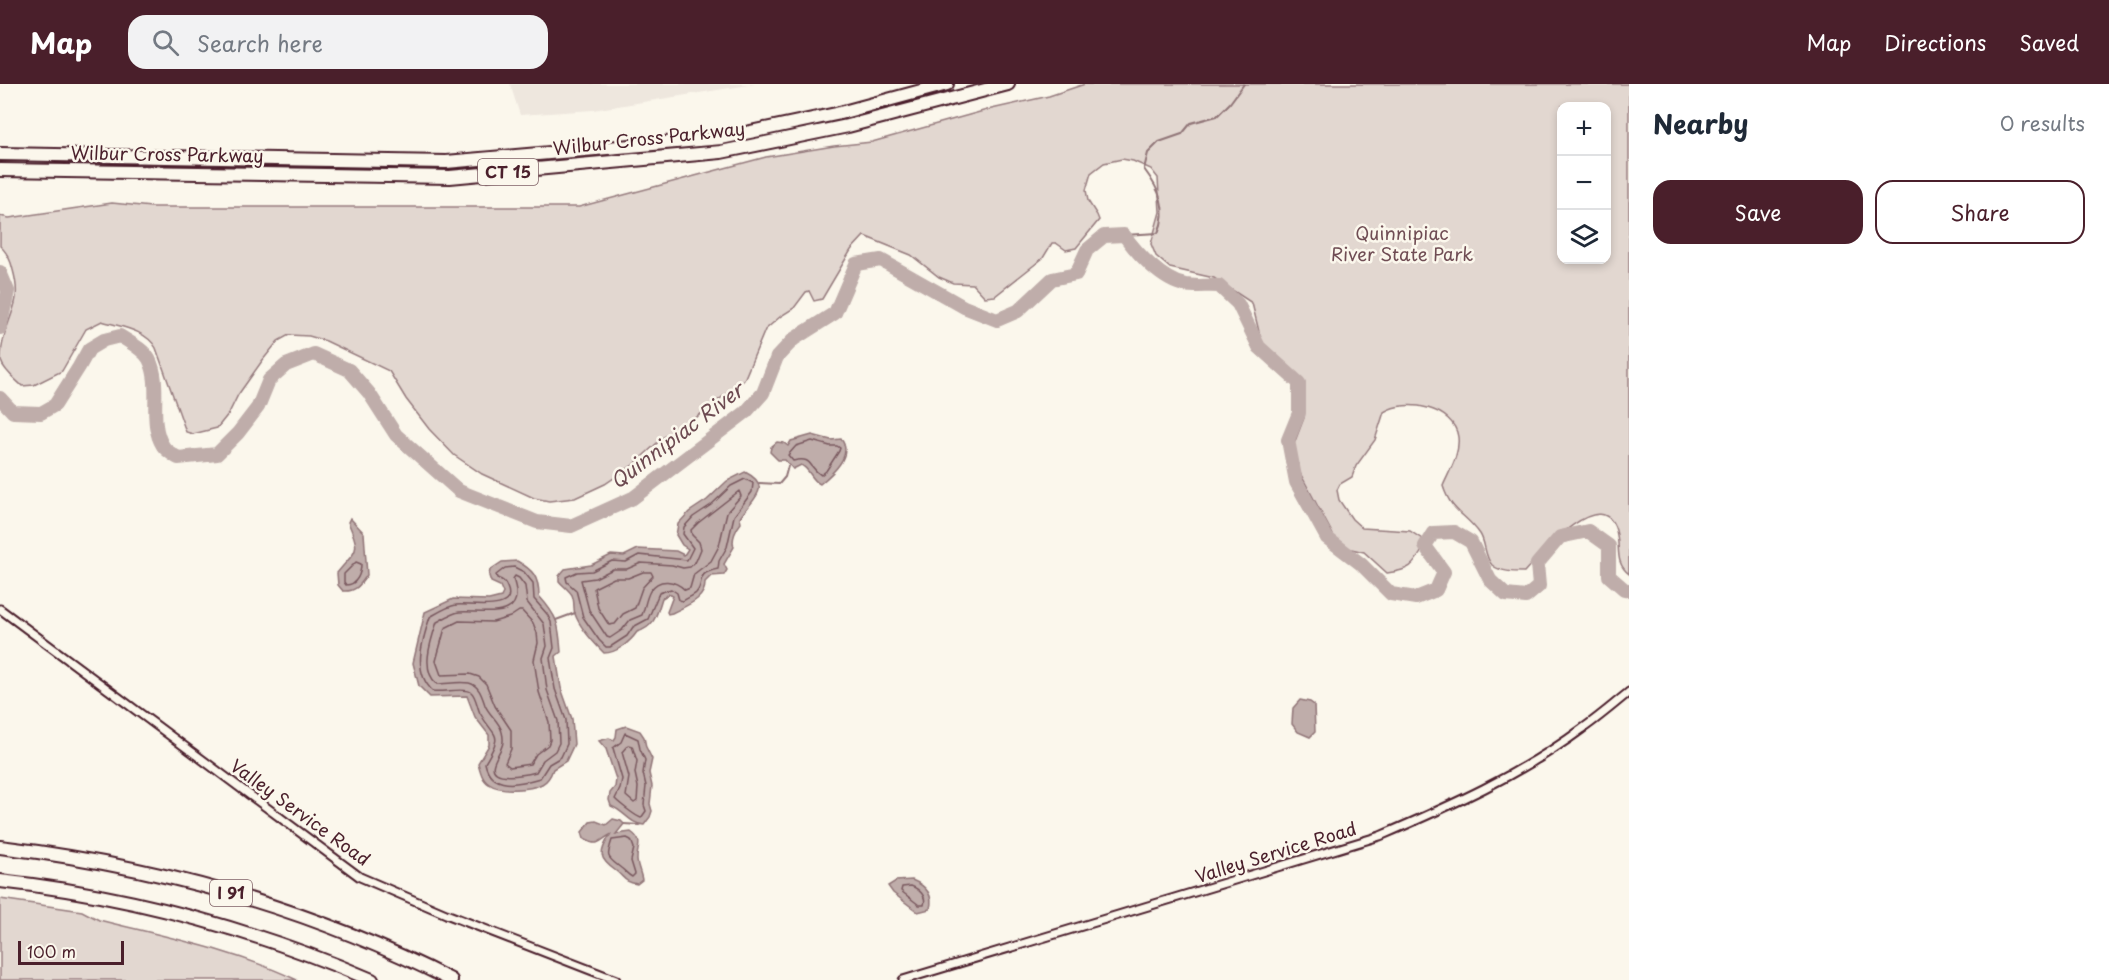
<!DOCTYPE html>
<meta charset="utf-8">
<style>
body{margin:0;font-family:"Playpen Sans",sans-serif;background:#f2f2f3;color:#1f2937}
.controls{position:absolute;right:18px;top:18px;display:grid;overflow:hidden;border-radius:12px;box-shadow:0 3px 9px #0003}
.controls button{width:54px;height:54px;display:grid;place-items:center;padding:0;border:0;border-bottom:2px solid #e0e1e3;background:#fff;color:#1f2937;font:30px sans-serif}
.scale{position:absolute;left:18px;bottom:15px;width:106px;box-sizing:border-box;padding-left:6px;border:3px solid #4a1f2b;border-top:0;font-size:16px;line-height:21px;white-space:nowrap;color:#4a1f2b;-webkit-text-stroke:4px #fbf7ec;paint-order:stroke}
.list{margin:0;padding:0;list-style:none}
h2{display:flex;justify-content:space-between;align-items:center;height:78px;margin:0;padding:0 24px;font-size:26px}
h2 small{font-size:20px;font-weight:400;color:#747a83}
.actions{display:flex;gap:12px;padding:18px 24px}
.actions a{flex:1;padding:14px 0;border:2px solid #4a1f2b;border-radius:18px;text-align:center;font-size:21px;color:#4a1f2b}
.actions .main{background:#4a1f2b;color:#fff}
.icon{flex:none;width:33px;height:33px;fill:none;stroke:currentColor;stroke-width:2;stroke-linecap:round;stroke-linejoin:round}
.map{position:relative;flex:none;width:1629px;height:896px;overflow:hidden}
header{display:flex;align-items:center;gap:36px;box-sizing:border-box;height:84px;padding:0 30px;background:#4a1f2b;color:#fff}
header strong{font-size:28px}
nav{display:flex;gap:33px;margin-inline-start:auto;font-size:21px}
.search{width:420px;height:54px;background:#f2f2f3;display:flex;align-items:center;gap:15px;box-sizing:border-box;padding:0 21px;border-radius:18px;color:#747a83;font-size:22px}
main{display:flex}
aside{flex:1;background:#fff}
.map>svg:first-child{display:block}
.built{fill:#eee7de}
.green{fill:#e2d7d0;stroke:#967b7e;stroke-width:1.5;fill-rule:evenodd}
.water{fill:#bfadaa;stroke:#907477;stroke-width:1.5}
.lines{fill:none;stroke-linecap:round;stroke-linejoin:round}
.shore{stroke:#79585e;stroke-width:1.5}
.stream{stroke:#907477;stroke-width:2}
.river{stroke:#bfadaa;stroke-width:14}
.minor-casing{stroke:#4a1f2b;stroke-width:11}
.motorway-casing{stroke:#4a1f2b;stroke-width:16}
.minor{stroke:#fbf7ec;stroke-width:7}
.motorway{stroke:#fbf7ec;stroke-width:12}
.labels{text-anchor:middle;stroke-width:5;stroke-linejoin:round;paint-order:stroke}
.shield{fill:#fbf7ec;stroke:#7f6065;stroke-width:1.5}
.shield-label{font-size:16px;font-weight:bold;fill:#4a1f2b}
.street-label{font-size:18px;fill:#4a1f2b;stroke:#fbf7ec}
.park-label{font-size:18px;fill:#704d54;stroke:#fbf7ec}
.water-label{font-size:20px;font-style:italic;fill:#6d4a51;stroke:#fbf7ec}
</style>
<header>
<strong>Map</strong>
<div class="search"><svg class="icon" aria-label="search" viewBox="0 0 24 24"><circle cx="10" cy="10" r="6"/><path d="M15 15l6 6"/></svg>Search here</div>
<nav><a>Map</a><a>Directions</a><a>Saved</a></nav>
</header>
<main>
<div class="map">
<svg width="1629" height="896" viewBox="0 0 1629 896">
<rect width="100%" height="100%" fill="#fbf7ec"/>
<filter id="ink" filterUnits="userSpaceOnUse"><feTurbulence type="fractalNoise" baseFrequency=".0167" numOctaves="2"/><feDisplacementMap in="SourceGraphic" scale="12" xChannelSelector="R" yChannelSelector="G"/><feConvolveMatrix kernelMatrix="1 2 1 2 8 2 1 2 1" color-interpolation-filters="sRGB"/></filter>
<g filter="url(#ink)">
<path class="built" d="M510,0h245l-162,26 -73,5z"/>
<g class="green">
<path d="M1085,0h544v490c-14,-11 -9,-24 -12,-39 -11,-57 -78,20 -93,37 -10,0 -24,0 -32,-7 -8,-9 -6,-22 -12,-31 -14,-20 -29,-22 -37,-48 7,-16 17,-32 15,-49 -4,-30 -52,-39 -74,-25l-9,28 -19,26 -4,11 -12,7 -3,6 2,10 13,19 10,9 48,3 12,8 2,8c-11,20 -14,23 -37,26l-23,-21 -25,-6 -39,-73 -8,-11v-13l12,-31 -5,-34 -14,-16 -15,-11 -9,-17 -9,-37 -38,-25 -44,-10 -14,-12 -5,-12 9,-32 -2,-34 -7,-9 -18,-8 -11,-2 -18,4 -13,10 -5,17 2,11 9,14 2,5 -23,28 -10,2 -10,-7h-4l-9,15 -48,38 -10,1 -12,-13 -20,-1 -14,-6 -28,-22 -47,-19 -13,14 -29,49 -8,2 -5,-10 -3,1 -12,16 -13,8 -16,14 -21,50 -60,47 -18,8 -33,30 -28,19 -30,14 -26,3 -15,-3 -52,-24 -28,-19 -25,-26 -23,-30 -17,-28 -63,-30 -17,-5 -20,-1 -11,6 -16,20 -24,34 -9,18 -12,15 -24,6 -7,-2 -30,-84c-10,-18 -35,-21 -54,-27l-16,8 -24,42 -28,14 -12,1c-7,-7 -18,-15 -21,-25 -1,-21 9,-39 14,-58 3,-11 1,-22 -2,-33 -2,-9 -5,-17 -13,-24v-30l9,2 103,-15 39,4h428l187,-50 68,-11 38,-4 115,-32 62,-14zM1562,22h44v154h-44z"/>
<path d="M0,815l82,12 17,9c67,17 135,30 198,60h-297z"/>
</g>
<g class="water">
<path d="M812,351l19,5 10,-1c13,16 -9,35 -21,45 -9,-4 -10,-15 -19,-19l-8,4 -8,-9h-7l-8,-8 1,-5 6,-5 7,1 4,3 3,-5z"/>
<path d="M745,388c30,15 5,29 -5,46l1,5c-5,6 -10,16 -7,24l-10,17 3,6 -3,5 -13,1 -6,6c1,18 -20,24 -33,31l-4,1 -1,-2 6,-16 -4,-2 -7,4c-5,16 -7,29 -25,34 -7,10 -20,21 -33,21 -10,-10 -24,-25 -29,-39 -2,-6 0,-12 -3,-19 -3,-5 -9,-9 -13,-14v-5l6,-7 26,-4 20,-10 13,1 14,-7 38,2 8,4 4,-6 -6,-4 -6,-10 2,-11 11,-12 18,-12 20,-19z"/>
<path d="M350,434l14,15 3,42c-7,10 -11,17 -24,16l-5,-6 -1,-12c19,-24 25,-19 11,-51z"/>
<path d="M517,477c16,9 22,16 22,35 19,21 20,28 22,56l-5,4 5,32 11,31 2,25 -8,17 -13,8c-2,6 -5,12 -11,15 -12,6 -42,8 -53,0 -7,-4 -9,-14 -11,-21l11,-18v-10l-14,-18 -8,-21 -37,1 -11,-11 -6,-23 12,-51 28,-13 36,1 12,-3 2,-4 -3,-7 -9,-4 -2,-6 1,-6 12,-8z"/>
<path d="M1300,616l10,2 4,3 1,27 -5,5 -12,-5 -6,-8 1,-16z"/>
<path d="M626,642l14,5 4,6 2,10 6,12 -3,14 3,13 -2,18 2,7 -2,6 -6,8c-14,-1 -20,-14 -33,-19l-2,-6 1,-7 5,-6 1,-8 -10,-30 -7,-8 10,-3 5,2 2,-3 1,-8z"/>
<path d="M613,735l8,2 3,3 -8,10 15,-2c14,10 5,16 6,28 0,5 4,13 5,20l-5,4c-13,-2 -12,-6 -21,-13 -18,-13 -17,-18 -6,-36 -13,7 -11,12 -26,4l-2,-7 8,-10 6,-1 10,4z"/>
<path d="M912,796c12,5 22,14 18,29l-12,3 -25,-19 -5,-7 8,-5z"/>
</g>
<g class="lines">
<g class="shore">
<path d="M812,357l18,5h7l3,2 -1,3 -13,20 -5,4c-13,-8 -8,-19 -28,-14l-5,-6 8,-9z"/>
<path d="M745,395l8,4 -1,9 -18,24 -7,31 -8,14 -1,8c-25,5 -12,13 -22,24 -3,3 -9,5 -13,8l-4,-1 -2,-7 -6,-4 -12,4 -11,26 -15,8 -6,9 -17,11h-4l-7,-7 -16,-23 -7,-27 -9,-8 -1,-5 11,-5 15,-1 20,-10 14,1 13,-7 48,5 6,-12 -10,-14 1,-7 9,-10 18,-12 20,-19z"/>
<path d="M739,407l2,5 -14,16 -8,34 -8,15 -17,13 -4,14 -5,2c-10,-10 -26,-13 -35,1 -4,7 -5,16 -8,24l-12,5 -8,10 -12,8 -3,-1 -18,-27 -8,-30 14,-2 18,-9h14l14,-6 31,2 11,3 7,-1 6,-6 5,-12 -2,-7 -7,-7 -1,-5 7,-7z"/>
<path d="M356,478l5,2c0,9 -4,21 -15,21l-2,-3v-8z"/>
<path d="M514,483l10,5 9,11 1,16 13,15 4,8 3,26 -4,10 5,31 11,31 1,24 -6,13 -12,7 -9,14c-21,6 -49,13 -55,-15 19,-32 10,-23 -5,-50 -3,-6 -4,-17 -9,-21 -6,-5 -29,1 -38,-1 -21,-19 -11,-50 -3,-74 7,-4 18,-11 26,-12 11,-2 63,9 51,-18 -2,-6 -5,-7 -10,-9l-1,-3 9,-7z"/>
<path d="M643,488h8l2,4 -11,12 -7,20 -12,6 -8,10 -6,1 -11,-17 -4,-20 20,-10h14z"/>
<path d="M515,492l4,2 6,8 2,16 17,22 3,22 -4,12 4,32 11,31 1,22 -4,8 -12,9 -7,12c-8,2 -49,11 -42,-9 4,-12 12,-16 8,-31 -2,-10 -13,-17 -17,-27 -3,-9 -6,-20 -16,-22 -10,-2 -22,1 -32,1 -17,-14 -6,-44 0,-62 6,-3 15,-9 22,-10 22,-2 70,11 54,-33z"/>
<path d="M519,527h3l11,12 4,10 1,10 -4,17 5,32 10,30 1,18 -2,5 -12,9 -6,10 -20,3 -5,-4 6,-14v-19l-16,-24 -9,-22 -7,-7 -9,-3 -29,1 -5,-14 9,-33 14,-7 34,1 17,-5z"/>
<path d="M625,649l13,6 2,10 5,11 -2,13 3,13 -2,19 2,6 -5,7c-6,-2 -22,-15 -26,-19l5,-10 2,-10 -9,-31 8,-6z"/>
<path d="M628,661l4,1 5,15 -2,12 3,14 -1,14 -3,2 -8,-7 3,-19 -7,-25z"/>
<path d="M627,754l4,2 3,8 -3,13 4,13 -3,3c-4,-2 -7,-6 -11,-9 -14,-11 -15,-10 -9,-28z"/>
<path d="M911,802c8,3 16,10 13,19h-5l-18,-14 1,-4z"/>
</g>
<g class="stream">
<path d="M1124,151l34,-2c11,-24 1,-44 -14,-64l4,-16 11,-11 23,-8 9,-11 26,-7 13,-13 14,-19"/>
<path d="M759,399l20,1 6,-7 3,-11"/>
<path d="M556,536l19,-7"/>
<path d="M624,740l16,1"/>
</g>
<g class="river">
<path d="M0,188l8,19 -8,37"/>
<path d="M0,314l13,14 28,1 14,-8 24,-38 10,-18 15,-9 16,-4c9,6 23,13 29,23 14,27 -2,62 14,87 3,5 11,9 15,12l39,-4 21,-21 20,-26 11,-27 17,-15 28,-11 35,16 20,23 27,42 63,56 78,31 34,4 62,-28 113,-86 17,-19 14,-36 17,-18 41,-26 21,-49 25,-4 83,47 33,13 21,-9 34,-32 24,-5 11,-24 17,-14 20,-1c13,18 38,46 61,50 11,2 23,0 34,1l19,18 21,43 40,36v30l-11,27 8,42 31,56 34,26 30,30 25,4 20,-8 8,-18 -19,-26 8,-13 21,-1 17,10 19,38 16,15 20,2 13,-11 -2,-22 23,-27 28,-6 21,15v30l15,13 5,1"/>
</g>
<defs>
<g id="minor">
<path d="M0,525l360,268 86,37 170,66"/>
<path d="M903,896l477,-144c70,-30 140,-61 202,-107 16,-11 31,-24 47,-37"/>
</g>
<g id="motorway">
<path d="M0,70l446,8 276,-24 114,-24 111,-30"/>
<path d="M0,86l450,7 271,-25 127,-26 160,-42"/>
<path d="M0,763c157,19 310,61 451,133"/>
<path d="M0,797c128,14 253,48 372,99"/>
</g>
</defs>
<use href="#minor" class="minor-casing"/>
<use href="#motorway" class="motorway-casing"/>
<use href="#minor" class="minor"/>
<use href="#motorway" class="motorway"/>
</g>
</g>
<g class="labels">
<g class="shield">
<rect x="478" y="75" width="60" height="26" rx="4.5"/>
<rect x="210" y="796" width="42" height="26" rx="4.5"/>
</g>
<g class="shield-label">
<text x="508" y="94">CT 15</text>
<text x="231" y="815">I 91</text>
</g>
<g class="street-label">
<text transform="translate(649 55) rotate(-6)" y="6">Wilbur Cross Parkway</text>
<text transform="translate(167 71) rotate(1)" y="6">Wilbur Cross Parkway</text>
<text transform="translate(300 729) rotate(36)" y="6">Valley Service Road</text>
<text transform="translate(1276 769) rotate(-17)" y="6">Valley Service Road</text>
</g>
<g class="park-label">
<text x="1402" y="156">Quinnipiac<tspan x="1402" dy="21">River State Park</tspan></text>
</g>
<g class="water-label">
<text transform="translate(677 352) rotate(-37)" y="7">Quinnipiac River</text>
</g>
</g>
</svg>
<div class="controls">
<button>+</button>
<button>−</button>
<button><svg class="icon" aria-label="layers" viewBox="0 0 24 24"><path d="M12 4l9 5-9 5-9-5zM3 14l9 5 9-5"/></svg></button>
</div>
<div class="scale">100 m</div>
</div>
<aside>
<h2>Nearby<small>0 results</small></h2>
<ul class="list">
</ul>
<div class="actions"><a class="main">Save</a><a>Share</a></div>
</aside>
</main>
